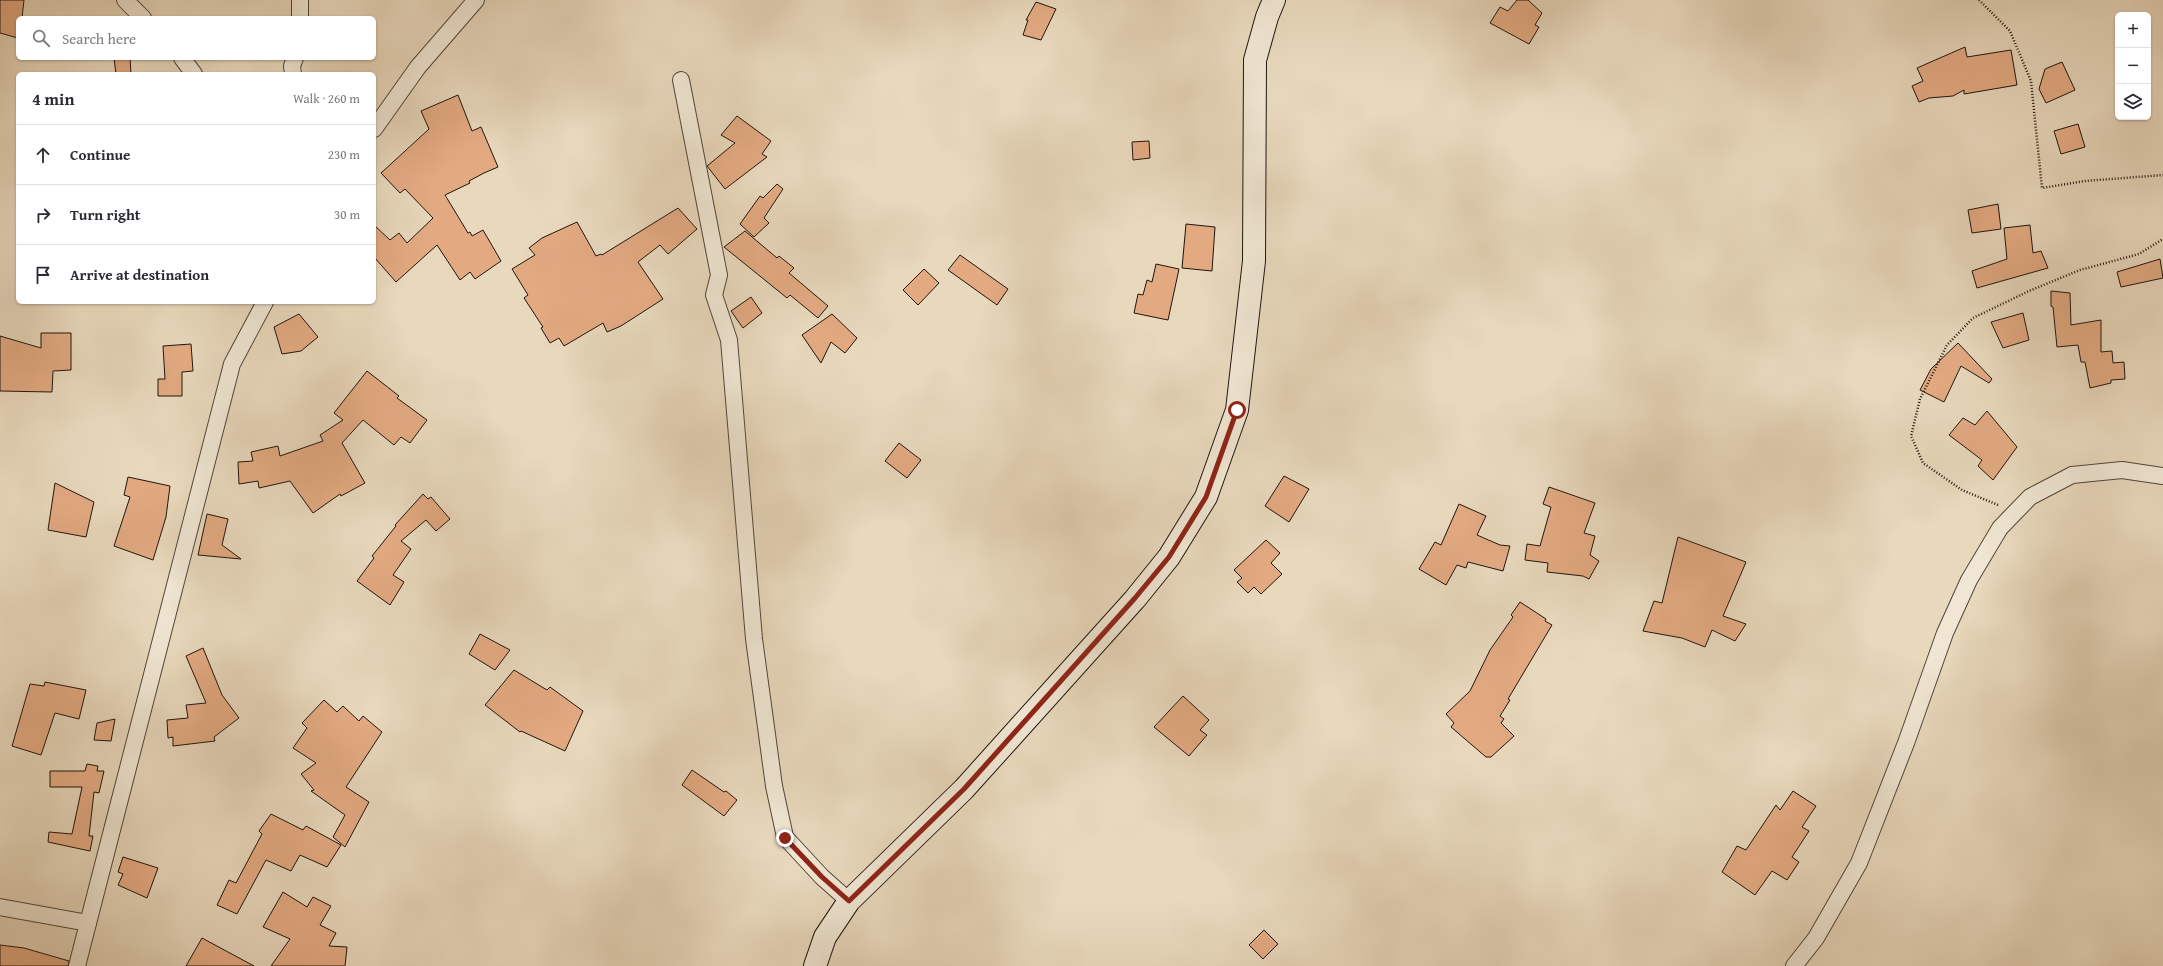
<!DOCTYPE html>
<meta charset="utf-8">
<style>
body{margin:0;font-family:"Gentium Book Plus",serif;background:#f2f2f3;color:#2b2b33}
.controls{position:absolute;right:12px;top:12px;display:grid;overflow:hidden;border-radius:6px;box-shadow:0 1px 3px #0004}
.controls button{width:36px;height:36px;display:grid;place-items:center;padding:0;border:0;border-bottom:1px solid #e1e1e2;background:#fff;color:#2b2b33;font:20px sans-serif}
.stop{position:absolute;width:12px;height:12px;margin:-9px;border:3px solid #8f2418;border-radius:50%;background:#fff}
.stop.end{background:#8f2418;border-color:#fff;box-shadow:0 1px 4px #0008}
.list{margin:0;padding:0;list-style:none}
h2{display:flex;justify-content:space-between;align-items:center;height:52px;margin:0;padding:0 16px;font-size:17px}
h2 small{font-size:13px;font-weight:400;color:#7c7c81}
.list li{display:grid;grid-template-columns:26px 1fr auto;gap:12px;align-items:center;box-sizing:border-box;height:60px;padding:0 16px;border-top:1px solid #e1e1e2}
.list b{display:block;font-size:15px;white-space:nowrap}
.list em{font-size:13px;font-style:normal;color:#7c7c81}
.icon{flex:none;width:22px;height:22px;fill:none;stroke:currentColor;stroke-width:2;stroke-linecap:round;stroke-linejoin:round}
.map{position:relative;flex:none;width:2163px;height:966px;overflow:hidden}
.search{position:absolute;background:#fff;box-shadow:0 1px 3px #0004;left:16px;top:16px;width:360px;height:44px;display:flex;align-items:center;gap:10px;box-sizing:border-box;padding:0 14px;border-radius:6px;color:#7c7c81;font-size:15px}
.panel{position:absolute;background:#fff;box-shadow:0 1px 3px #0004;left:16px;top:72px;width:360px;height:232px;border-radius:6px}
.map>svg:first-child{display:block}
.building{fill:#e3aa82;stroke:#1f150f}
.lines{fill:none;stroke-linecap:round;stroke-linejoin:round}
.minor-casing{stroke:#51463a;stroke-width:18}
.secondary-casing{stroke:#1f150f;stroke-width:24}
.path{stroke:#1f150f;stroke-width:2.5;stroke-dasharray:1 2;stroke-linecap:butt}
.minor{stroke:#f0e6d3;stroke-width:16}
.secondary{stroke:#f0e6d3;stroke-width:22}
.route{stroke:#8f2418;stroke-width:5}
</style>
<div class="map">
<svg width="2163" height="966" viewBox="0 0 2163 966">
<rect width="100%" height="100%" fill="#e8d8bc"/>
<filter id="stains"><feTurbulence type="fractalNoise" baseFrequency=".005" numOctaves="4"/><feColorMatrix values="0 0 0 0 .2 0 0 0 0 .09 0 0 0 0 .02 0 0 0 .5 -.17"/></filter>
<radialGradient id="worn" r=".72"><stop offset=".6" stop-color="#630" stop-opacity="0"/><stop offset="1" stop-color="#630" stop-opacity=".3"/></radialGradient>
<g class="building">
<path d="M0,0h24l-2,18h-4v20l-18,-5z"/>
<path d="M1517,0h11l14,13 -7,12 4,2 -10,17 -39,-21 10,-16 8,4z"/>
<path d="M1036,2l20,7 -15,31 -18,-5 5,-15h-2z"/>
<path d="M1965,47l2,10 44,-7 6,35 -53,9v-4l-11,6 -24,2 -10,4 -7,-16 11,-5 -6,-13z"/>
<path d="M114,58h16l1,16h-15z"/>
<path d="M2062,62l13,28 -29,13 -7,-14 6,-20z"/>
<path d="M458,95l14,36 9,-4 17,40 -14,6 -15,8 1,2 -25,12 23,38 2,-1 2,4 11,-6 18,31 -26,18 -5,-7 -10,8 -23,-35 -41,37 -22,-25v-32l16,15 9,-7 8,10 26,-25 -28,-29 -5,4 -19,-20 48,-44 -8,-18z"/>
<path d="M737,116l34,25 -9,13 5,3 -42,32 -18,-23 28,-23 -14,-8z"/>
<path d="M2078,124l7,23 -24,7 -7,-23z"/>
<path d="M1149,141l1,17 -17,2 -1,-18z"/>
<path d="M777,184l6,5 -19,29 5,5 -15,14 -14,-13 20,-28 3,2z"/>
<path d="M1998,204l3,25 -29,4 -4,-23z"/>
<path d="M678,208l19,21 -29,25 -8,-9 -22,17 25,37 -42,27 -14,6 -4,-9 -39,23 -5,-8 -9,5 -9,-15 2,-1 -19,-29 4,-3 -16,-26 23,-14 -6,-7 13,-10 35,-16 19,34 5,-2 1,1z"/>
<path d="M1186,224l29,3 -3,44 -30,-3z"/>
<path d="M2030,225l3,28 8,-2 7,17 -71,20 -5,-17 35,-12 -3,-31z"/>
<path d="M745,231l32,27 2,-2 15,12 -5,5 39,33 -10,12 -28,-23 -3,3 -63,-51z"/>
<path d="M960,255l48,34 -11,16 -49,-35z"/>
<path d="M2160,259l3,19 -42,9 -4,-15z"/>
<path d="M1156,264l23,5 -11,51 -34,-7 4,-19 5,1 4,-15 5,2z"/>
<path d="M924,269l15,14 -21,22 -15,-15z"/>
<path d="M2051,291l19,2 1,32 30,-5v32l11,-1 1,12 11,-1 1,17 -14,1v3l-21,5 -5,-26h-4l-3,-17 -21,2 -4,-40 -2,-1z"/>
<path d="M751,297l11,16 -19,15 -12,-17z"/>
<path d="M2023,313l6,27 -26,8 -12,-26z"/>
<path d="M299,314l19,23 -17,14 -19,3 -8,-27z"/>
<path d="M832,314l25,24 -12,15 -14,-11 -10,21 -19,-28z"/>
<path d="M41,333h30v37l-18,1 -1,21 -52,-1v-55l41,12z"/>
<path d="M1958,343l34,36 -3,4 -28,-17 -17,36 -24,-12 11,-21z"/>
<path d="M191,344l2,27 -11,1v24h-24v-17h7l-2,-33z"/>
<path d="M367,371l32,25 -2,2 30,22 -17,23 -9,-6 -7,8 -31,-25 -21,23 23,40 -24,13 -1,-2 -27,19 -23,-32 -31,7 -1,-7 -19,3 -1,-22 15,-1 -2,-9 27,-6 2,10 43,-15 -3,-6 23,-15 -9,-7z"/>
<path d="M1987,411l30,36 -24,33 -15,-14 4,-6 -33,-25 14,-17 12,7z"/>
<path d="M899,443l22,17 -14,18 -22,-17z"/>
<path d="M1284,476l25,13 -20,33 -24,-16z"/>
<path d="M128,477l42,9 -4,31 -13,43 -39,-14 16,-49 -6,-2z"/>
<path d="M55,483l39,19 -8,35 -38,-7z"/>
<path d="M1549,487l46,16 -11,30 11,3 -5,19 9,6 -10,18 -6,-3 -36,-4 1,-9 -23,-3 2,-16 13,2 11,-39 -8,-3z"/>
<path d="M423,494l5,5 3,-2 19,22 -14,12 -10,-11 -25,21 10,8 -18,26 11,7 -14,23 -33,-24 17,-23 -2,-2 24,-30 -1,-1z"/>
<path d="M1459,504l27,12 -9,19 23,10 10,1 -7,25 -35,-9 -2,6 -9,-3 -11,20 -27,-16 16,-27 6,3z"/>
<path d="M207,514l21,5 -6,26 19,14 -43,-4z"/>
<path d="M1678,537l68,25 -23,54 23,8 -11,17 -23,-11 -7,17 -23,-9 -39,-7 11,-30 8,2z"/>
<path d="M1266,540l14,13 -9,10 11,11 -21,20 -7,-7 -6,6 -11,-11 5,-4 -8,-8z"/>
<path d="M1520,602l26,17 -1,2 7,4 -44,74 2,1 -10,16 4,3 -3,4 13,13 -23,21h-5l-35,-30 3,-4 -8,-9 24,-23 20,-41 23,-33 -2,-2z"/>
<path d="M480,634l30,16 -15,20 -26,-16z"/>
<path d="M203,648l19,47 17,23 -25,19 1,4 -42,5v-9l-5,1 -1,-18 21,-2 -2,-13 20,-2 -20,-47z"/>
<path d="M514,670l33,20 3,-3 33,24 -18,40 -44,-20 -1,1 -35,-27z"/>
<path d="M45,682l41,8 -7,29 -24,-6 -14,42 -29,-9 18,-62 14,2z"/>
<path d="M1183,696l26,24 -9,10 7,5 -18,21 -35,-29z"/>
<path d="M324,700l13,12 6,-6 16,15 4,-5 19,16 -36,55 23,15 -24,45 -12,-10 12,-22 -34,-24 3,-1 -13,-16 15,-11 -23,-15 14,-20 -5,-5z"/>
<path d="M115,719l-4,22 -17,-1 3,-17z"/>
<path d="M87,764l11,2 -1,5h7l-5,22 -5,-1 -5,44h4l-3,15 -42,-9 1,-10 23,2 10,-47h-32v-16h35z"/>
<path d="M692,770l32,22 2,-1 11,9 -13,16 -42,-31z"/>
<path d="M1793,791l23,15 -14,21 7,4 -17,26 7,5 -12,18 -15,-9 -17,24 -33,-23 15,-26 9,4 30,-45 4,5z"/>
<path d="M271,814l32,16 3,-4 35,19 -14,22 -27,-12 -9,16 -25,-11 -29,54 -20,-9 12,-25 7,3 26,-49 -3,-3z"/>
<path d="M123,857l35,11 -11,30 -29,-13 5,-11 -5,-2z"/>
<path d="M283,892l24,15 6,-10 18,9 -11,19 16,8 -7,13 18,1 -2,19h-74l19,-27 -27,-12z"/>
<path d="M1264,930l14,14 -15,15 -14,-14z"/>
<path d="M202,938l52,28h-68z"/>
<path d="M0,945l24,3 45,13 -1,5h-68z"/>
</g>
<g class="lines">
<defs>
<g id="minor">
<path d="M125,0l18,18"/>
<path d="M300,0v18"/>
<path d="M182,58l12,16"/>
<path d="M293,74l-1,-8 3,-8"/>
<path d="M681,80l38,195 -5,20 15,45 25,299 20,147 11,51 37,40 27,24"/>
<path d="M374,129l44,-62 58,-67"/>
<path d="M0,907l88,16"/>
<path d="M77,966l155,-602 33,-62"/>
<path d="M1794,966l22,-28 43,-75 47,-120 39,-110 24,-53 31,-52 30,-31 42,-22 50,-5 41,6"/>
</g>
<path id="secondary" d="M815,966l10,-29 24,-36 115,-112 171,-190 34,-42 37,-60 31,-87 17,-149 1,-201 12,-43 7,-17"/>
</defs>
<use href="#minor" class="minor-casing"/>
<use href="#secondary" class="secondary-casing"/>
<g class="path">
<path d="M1979,0l31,31 21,50 11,107 43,-7 78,-6"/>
<path d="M1998,505l-36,-15 -39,-27 -12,-27 9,-37 27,-54 26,-27 56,-27 51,-21 59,-16 24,-15"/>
</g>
<use href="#minor" class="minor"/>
<use href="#secondary" class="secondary"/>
</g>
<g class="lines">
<path class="route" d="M785,838l37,39 27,24 115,-112 171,-191 34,-41 37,-60 31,-87"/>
</g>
<rect width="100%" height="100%" filter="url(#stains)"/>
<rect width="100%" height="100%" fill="url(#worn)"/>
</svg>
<div class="controls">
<button>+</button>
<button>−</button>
<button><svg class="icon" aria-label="layers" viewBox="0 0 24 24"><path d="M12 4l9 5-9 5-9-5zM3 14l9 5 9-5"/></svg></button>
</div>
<div class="stop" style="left:1237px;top:410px"></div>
<div class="stop end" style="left:785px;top:838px"></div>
<div class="search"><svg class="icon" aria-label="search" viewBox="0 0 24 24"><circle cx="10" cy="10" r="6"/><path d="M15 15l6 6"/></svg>Search here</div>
<section class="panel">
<h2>4 min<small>Walk · 260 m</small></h2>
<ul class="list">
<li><svg class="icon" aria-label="ahead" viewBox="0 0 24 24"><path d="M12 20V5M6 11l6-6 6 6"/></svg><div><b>Continue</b></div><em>230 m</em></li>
<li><svg class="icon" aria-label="right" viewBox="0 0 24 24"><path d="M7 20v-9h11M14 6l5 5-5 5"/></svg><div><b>Turn right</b></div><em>30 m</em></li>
<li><svg class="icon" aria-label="arrive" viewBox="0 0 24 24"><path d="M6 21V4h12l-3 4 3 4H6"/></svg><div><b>Arrive at destination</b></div></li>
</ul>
</section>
</div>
